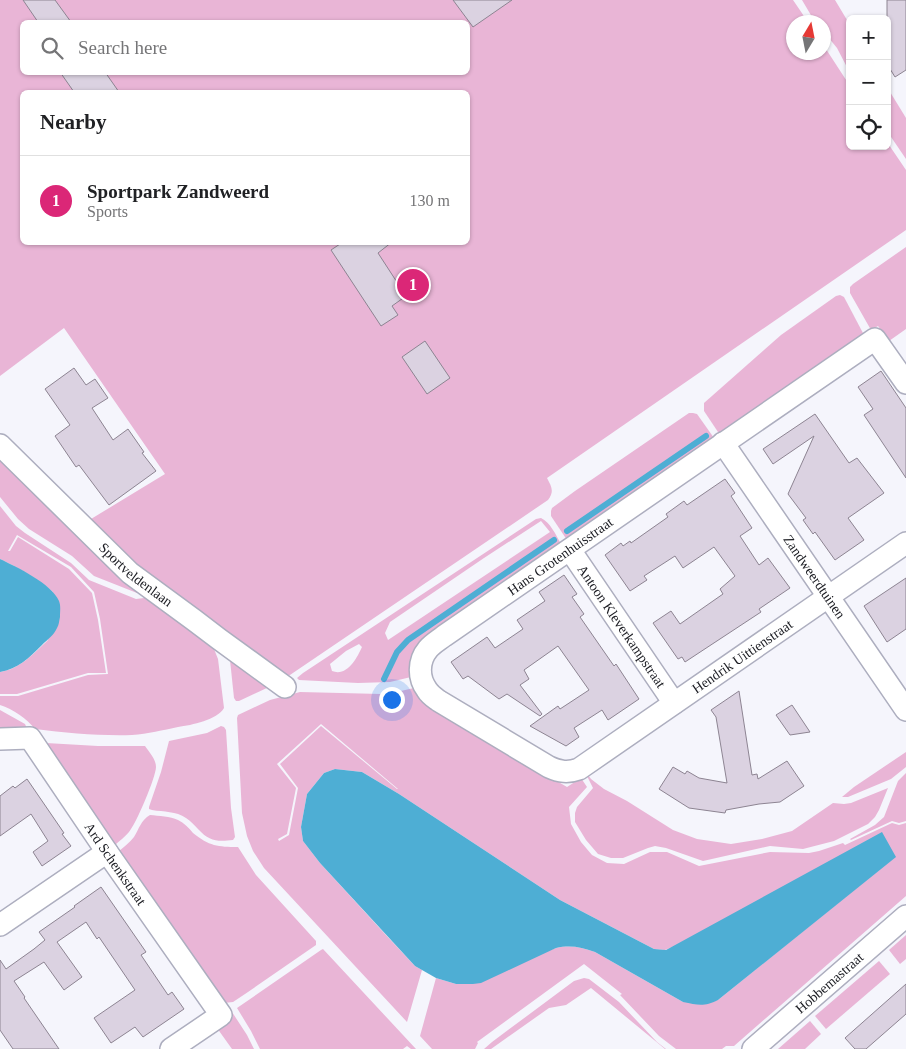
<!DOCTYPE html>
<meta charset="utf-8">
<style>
body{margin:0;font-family:"Times New Roman",serif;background:#f6f6f6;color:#202124}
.controls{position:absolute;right:15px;top:15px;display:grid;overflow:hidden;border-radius:8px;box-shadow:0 1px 4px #0004}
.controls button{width:45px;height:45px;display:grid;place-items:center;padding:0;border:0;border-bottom:1px solid #e0e0e0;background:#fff;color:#202124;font:25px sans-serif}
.compass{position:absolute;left:786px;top:15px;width:45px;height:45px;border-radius:50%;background:#fff;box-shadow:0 1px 4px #0004;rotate:10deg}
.you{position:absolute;left:391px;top:699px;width:18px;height:18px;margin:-12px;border:4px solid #fff;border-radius:50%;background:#1a73e8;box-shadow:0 0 0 8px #1a73e833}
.badge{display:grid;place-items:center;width:32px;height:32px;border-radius:50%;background:#db2777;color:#fff;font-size:16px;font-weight:700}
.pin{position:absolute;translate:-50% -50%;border:2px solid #fff;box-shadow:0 1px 5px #0006}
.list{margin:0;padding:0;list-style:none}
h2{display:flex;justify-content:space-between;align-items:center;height:65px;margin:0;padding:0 20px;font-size:21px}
h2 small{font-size:16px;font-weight:400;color:#757577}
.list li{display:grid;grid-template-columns:32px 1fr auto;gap:15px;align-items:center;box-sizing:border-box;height:90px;padding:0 20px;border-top:1px solid #e0e0e0}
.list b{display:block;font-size:19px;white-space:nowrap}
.list p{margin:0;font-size:16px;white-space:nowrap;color:#757577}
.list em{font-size:16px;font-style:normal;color:#757577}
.icon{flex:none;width:28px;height:28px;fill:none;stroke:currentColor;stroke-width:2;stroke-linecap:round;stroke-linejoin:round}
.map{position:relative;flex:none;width:906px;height:1049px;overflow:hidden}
.search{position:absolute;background:#fff;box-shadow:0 1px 4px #0004;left:20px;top:20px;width:450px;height:55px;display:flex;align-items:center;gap:12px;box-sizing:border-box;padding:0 18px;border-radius:8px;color:#757577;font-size:19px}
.panel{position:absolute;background:#fff;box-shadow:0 1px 4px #0004;left:20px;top:90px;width:450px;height:155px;border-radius:8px}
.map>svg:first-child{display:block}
.green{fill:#e9b5d6;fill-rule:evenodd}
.water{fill:#4eaed4}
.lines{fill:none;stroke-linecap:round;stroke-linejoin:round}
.stream{stroke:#4eaed4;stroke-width:6}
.building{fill:#dbd2e1;stroke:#8d8492}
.minor-casing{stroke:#adaebf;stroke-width:24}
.minor{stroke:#fff;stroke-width:21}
.labels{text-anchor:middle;stroke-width:4.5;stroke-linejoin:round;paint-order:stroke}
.street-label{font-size:14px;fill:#1a1b21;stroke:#fff}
</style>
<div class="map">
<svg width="906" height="1049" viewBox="0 0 906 1049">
<rect width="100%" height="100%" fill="#f5f5fc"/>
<g class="green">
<path d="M0,0h793l15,22h-14v30h30v-6l26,40v60h37v-4l19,28v60l-359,248c4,8 8,13 1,22l-261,177 -126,-89 -70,-69 74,-45 -101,-146 -64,48zM22,22h446v50h-446zM22,92h446v150h-446z"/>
<path d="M802,0h33l15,25v48l-13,-25 -13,-16v-10h-9z"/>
<path d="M887,87l19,31v41l-19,-28z"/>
<path d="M906,247v82l-17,12 -11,-15 -7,4 -21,-37v-6l3,-3z"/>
<path d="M840,295l4,2 20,38 -144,100 -16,-24v-8l77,-68 55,-39z"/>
<path d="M689,413h4l4,1 17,24 -147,102 -16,-24v-5l1,-3 23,-17z"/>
<path d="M0,456l143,136 -6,1 -43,-17 -22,-20 -43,-27 -11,-10 -18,-22z"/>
<path d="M0,506l16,20 9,7 46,30 18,17 47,19 8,-1 4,-2 61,44 5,9 4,10 6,49c-7,12 -32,17 -46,19 -15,3 -30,7 -46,8 -32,1 -65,-2 -97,-6 -8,-10 -22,-20 -35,-24v-9h18l70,-21 20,-1 -8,-55 -6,-27 -23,-25 -54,-32 -9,16h2l8,-14 51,32 23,24 6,27 8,53h-18l-71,21h-17v-22c20,-3 33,-18 48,-32l5,-48c-16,-14 -34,-24 -53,-33z"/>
<path d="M541,518c9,4 15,17 20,26l-150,133 -21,5 -32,1 -59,-3 -2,-2 6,-5 233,-154zM541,521l9,11 -162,108 -3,-7 5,-11 94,-64zM359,644l3,3c-5,11 -15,30 -30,24l-2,-7 16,-13z"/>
<path d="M230,660l39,27 -30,14h-3l-2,-3z"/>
<path d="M414,688l23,23 130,76 14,-9 6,9 -18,20 2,17 10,18 11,13 15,8 17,1 26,-12h17l32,14 71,-14 39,1 10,-2 24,-8 2,2 47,-22 7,2 7,-2v73l-172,150h-8l-4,3h-46l-17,-13 -39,-41 2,-1 -38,-30 -107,78 1,1 -3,6h-43l-12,-13 16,-58 20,6 100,-36c14,-3 25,-1 39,4l88,50 35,-2 177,-143 -230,93 -11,-1 -94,-49 -161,-106 -37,-22 -27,-3 -11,4 -17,21 -6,33 2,14 17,22 65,71 30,32 7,4 -15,52 -143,-154 -11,-17 -6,-15 -5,-23 -5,-95 1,-3 32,-15 30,-8 81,2 11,-1zM321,724l77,65h-1l-76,-63 -41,38 18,24 -9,47 -10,6 -1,-2 9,-5 9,-46 -19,-24z"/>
<path d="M0,710l25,14 3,7 -28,1z"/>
<path d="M221,726l3,1 2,3 5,78 4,29 -2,3c-16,2 -24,1 -35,-11 -4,-4 -7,-8 -12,-11 -10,-7 -22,-6 -34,-8l-3,-1v-2l12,-35 8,-31 38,-8z"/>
<path d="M46,743l52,3h47c4,6 11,13 11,21 0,10 -20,57 -27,65 -4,5 -10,9 -14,13z"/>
<path d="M906,752v15l-15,12 -43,18h-6l12,-10z"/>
<path d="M906,773v48l-7,2 -7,-2 -41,19 -1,-1 25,-14 9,-8 14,-36z"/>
<path d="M586,774l2,1 3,4 13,10 23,12 46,29 24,9 34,5 31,-5 30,-8 41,-28 11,1 7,-1 37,-15 -9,22 -4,7 -7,7 -34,17 -31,8 -33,-3 -67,15 -37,-13 -11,-2 -7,2 -25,10h-12l-13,-4 -12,-14 -11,-18v-9l2,-6 16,-19z"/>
<path d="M150,815c9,1 20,1 28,5 6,3 11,8 15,13 16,13 25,14 45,14l18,28 60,66v4l-68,47 -15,10 -9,1 -105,-152c5,-4 10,-8 15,-14 5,-8 7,-17 16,-22z"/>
<path d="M906,935v24l-6,5 -11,-14z"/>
<path d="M323,949l93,100h-5l-4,-3 -4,3h-143l-9,-18 -14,-23 84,-58z"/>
<path d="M879,961l11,13 -64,55 -11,-13z"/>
<path d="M584,978l5,1 30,23 38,40 9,7h-1l-74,-61 -25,17 -17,3 -58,41h-7l8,-7 82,-61z"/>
<path d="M232,1012l15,23 7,14h-22l-15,-21 16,-11 -2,-4z"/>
<path d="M810,1021l11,13 -16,15h-27z"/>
</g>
<g class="water">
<path d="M0,559c17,8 52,25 59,42 2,5 1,10 1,16 -1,4 -1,8 -3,11 -3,7 -10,12 -15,17 -13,13 -24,24 -42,27z"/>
<path d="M335,769l27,3 37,22 161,106 94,49 12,1 216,-118 14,25 -178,143c-14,7 -20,5 -35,2l-88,-50c-14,-5 -25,-7 -39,-4l-75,35 -8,1h-17l-20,-6 -21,-12 -95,-103 -17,-22 -2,-14 6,-33 17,-21z"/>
</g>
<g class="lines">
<g class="stream">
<path d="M567,531l139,-95"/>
<path d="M384,679l13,-27 11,-12 146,-100"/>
</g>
</g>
<g class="building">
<path d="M23,0h32l16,22h-33z"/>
<path d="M453,0h59l-39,27z"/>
<path d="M887,0h19v70l-11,7 -8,-13z"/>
<path d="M60,72h45l14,20h-45z"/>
<path d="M343,242h49l-14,11 28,43 -14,10 6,9 -17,11 -50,-76z"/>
<path d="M425,341l25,37 -23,16 -25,-37z"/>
<path d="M74,368l12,17 9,-6 13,19 -16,10 21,32 15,-11 16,23 -2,1 14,18 -47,34 -30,-40 -3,2 -21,-31 15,-11 -25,-36z"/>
<path d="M881,371l25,37v70l-42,-63 9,-6 -15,-22z"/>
<path d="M815,414l34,49 8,-5 27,35 -36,25 16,22 -29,20 -20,-28 -2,2 -10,-14 3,-2 -18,-24 26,-58 -41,28 -10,-15z"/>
<path d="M725,479l10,14 -4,3 21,32 -12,8 19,29 9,-7 22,30 -31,21 2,3 -76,50 -3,-5 -4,2 -25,-36 18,-12 9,13 43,-30 -3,-5 15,-13 -21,-29 -31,21 -8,-12 -31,20 3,4 -17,11 -25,-36 16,-12 2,3 7,-5 1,2 37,-26 -2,-3 18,-13 3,4z"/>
<path d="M564,575l13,19 -5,3 12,17 -4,3 34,49 2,-2 23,35 -31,21 -6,-10 -28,18 5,9 -13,9 -36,-20 28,-20 2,3 29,-19 -31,-44 -34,24 5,9 -9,6 22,29 -2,2 -33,-22 -8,5 -31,-23 -5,3 -12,-17 36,-25 8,11 28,-19 -6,-9 28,-19 -6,-9z"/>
<path d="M906,578v51l-19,13 -23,-36z"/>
<path d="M739,691l13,84 5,-1 1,5 29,-18 17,25 -24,16 -21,2 -33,6 -1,3 -36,-5 -30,-19 14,-22 12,7 2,-3 12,7 28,5 -11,-66 -5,-7z"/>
<path d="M792,705l18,27 -20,3 -14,-20z"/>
<path d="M27,779l37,54 -2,1 9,12 -29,20 -9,-14 15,-11 -17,-27 -31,22v-40l13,-10 2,2z"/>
<path d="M101,887l45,65 -5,3 27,40 4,-3 12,17 -41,28 -8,-10 -24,16 -17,-25 41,-28 -36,-53 -2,2 -11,-17 -29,20 25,35 -18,13 -20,-28 -30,19 11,16 -1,1 35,51h-46l-13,-19v-70l6,9 28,-20 11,-9 -6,-8 36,-25 -1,-1z"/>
<path d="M906,984v30l-40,35h-11l-10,-11z"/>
</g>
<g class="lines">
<defs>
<g id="minor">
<path id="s1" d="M906,383l-31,-44 -431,297c-5,4 -12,8 -16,13 -10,12 -10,29 -1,41 3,5 8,8 12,11l110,66c11,5 19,6 30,2l327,-226"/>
<path id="s2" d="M723,443l183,267"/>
<path id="s3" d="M0,445l130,128 64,47 25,19 66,48"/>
<path id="s4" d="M570,550l104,153"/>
<path id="s5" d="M0,739l30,-1 77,114 114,163 -50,34"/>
<path d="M0,925l107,-73"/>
<path id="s6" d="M753,1049l153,-133"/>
</g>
</defs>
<use href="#minor" class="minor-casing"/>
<use href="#minor" class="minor"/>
</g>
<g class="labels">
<g class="street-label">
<text transform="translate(560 556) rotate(-35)" y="5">Hans Grotenhuisstraat</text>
<text dy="5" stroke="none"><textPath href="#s3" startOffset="188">Sportveldenlaan</textPath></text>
<text dy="5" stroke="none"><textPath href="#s2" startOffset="162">Zandweerdtuinen</textPath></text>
<text dy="5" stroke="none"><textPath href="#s4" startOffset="92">Antoon Kleverkampstraat</textPath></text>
<text dy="5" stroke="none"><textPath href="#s1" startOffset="1016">Hendrik Uittienstraat</textPath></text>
<text dy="5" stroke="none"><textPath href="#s5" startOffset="182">Ard Schenkstraat</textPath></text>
<text dy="5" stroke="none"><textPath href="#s6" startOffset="101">Hobbemastraat</textPath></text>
</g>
</g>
</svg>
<div class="controls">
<button>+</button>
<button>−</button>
<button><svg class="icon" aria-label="locate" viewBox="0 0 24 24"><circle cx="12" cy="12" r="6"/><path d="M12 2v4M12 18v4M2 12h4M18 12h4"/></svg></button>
</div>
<svg class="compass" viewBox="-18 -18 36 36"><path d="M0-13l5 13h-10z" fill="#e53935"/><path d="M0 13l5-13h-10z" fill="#757577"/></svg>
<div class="you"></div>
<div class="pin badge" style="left:413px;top:285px">1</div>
<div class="search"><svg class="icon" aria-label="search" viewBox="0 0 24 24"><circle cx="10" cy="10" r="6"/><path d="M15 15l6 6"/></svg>Search here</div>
<section class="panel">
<h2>Nearby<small></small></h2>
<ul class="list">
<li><span class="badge">1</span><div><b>Sportpark Zandweerd</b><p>Sports</p></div><em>130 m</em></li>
</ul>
</section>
</div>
